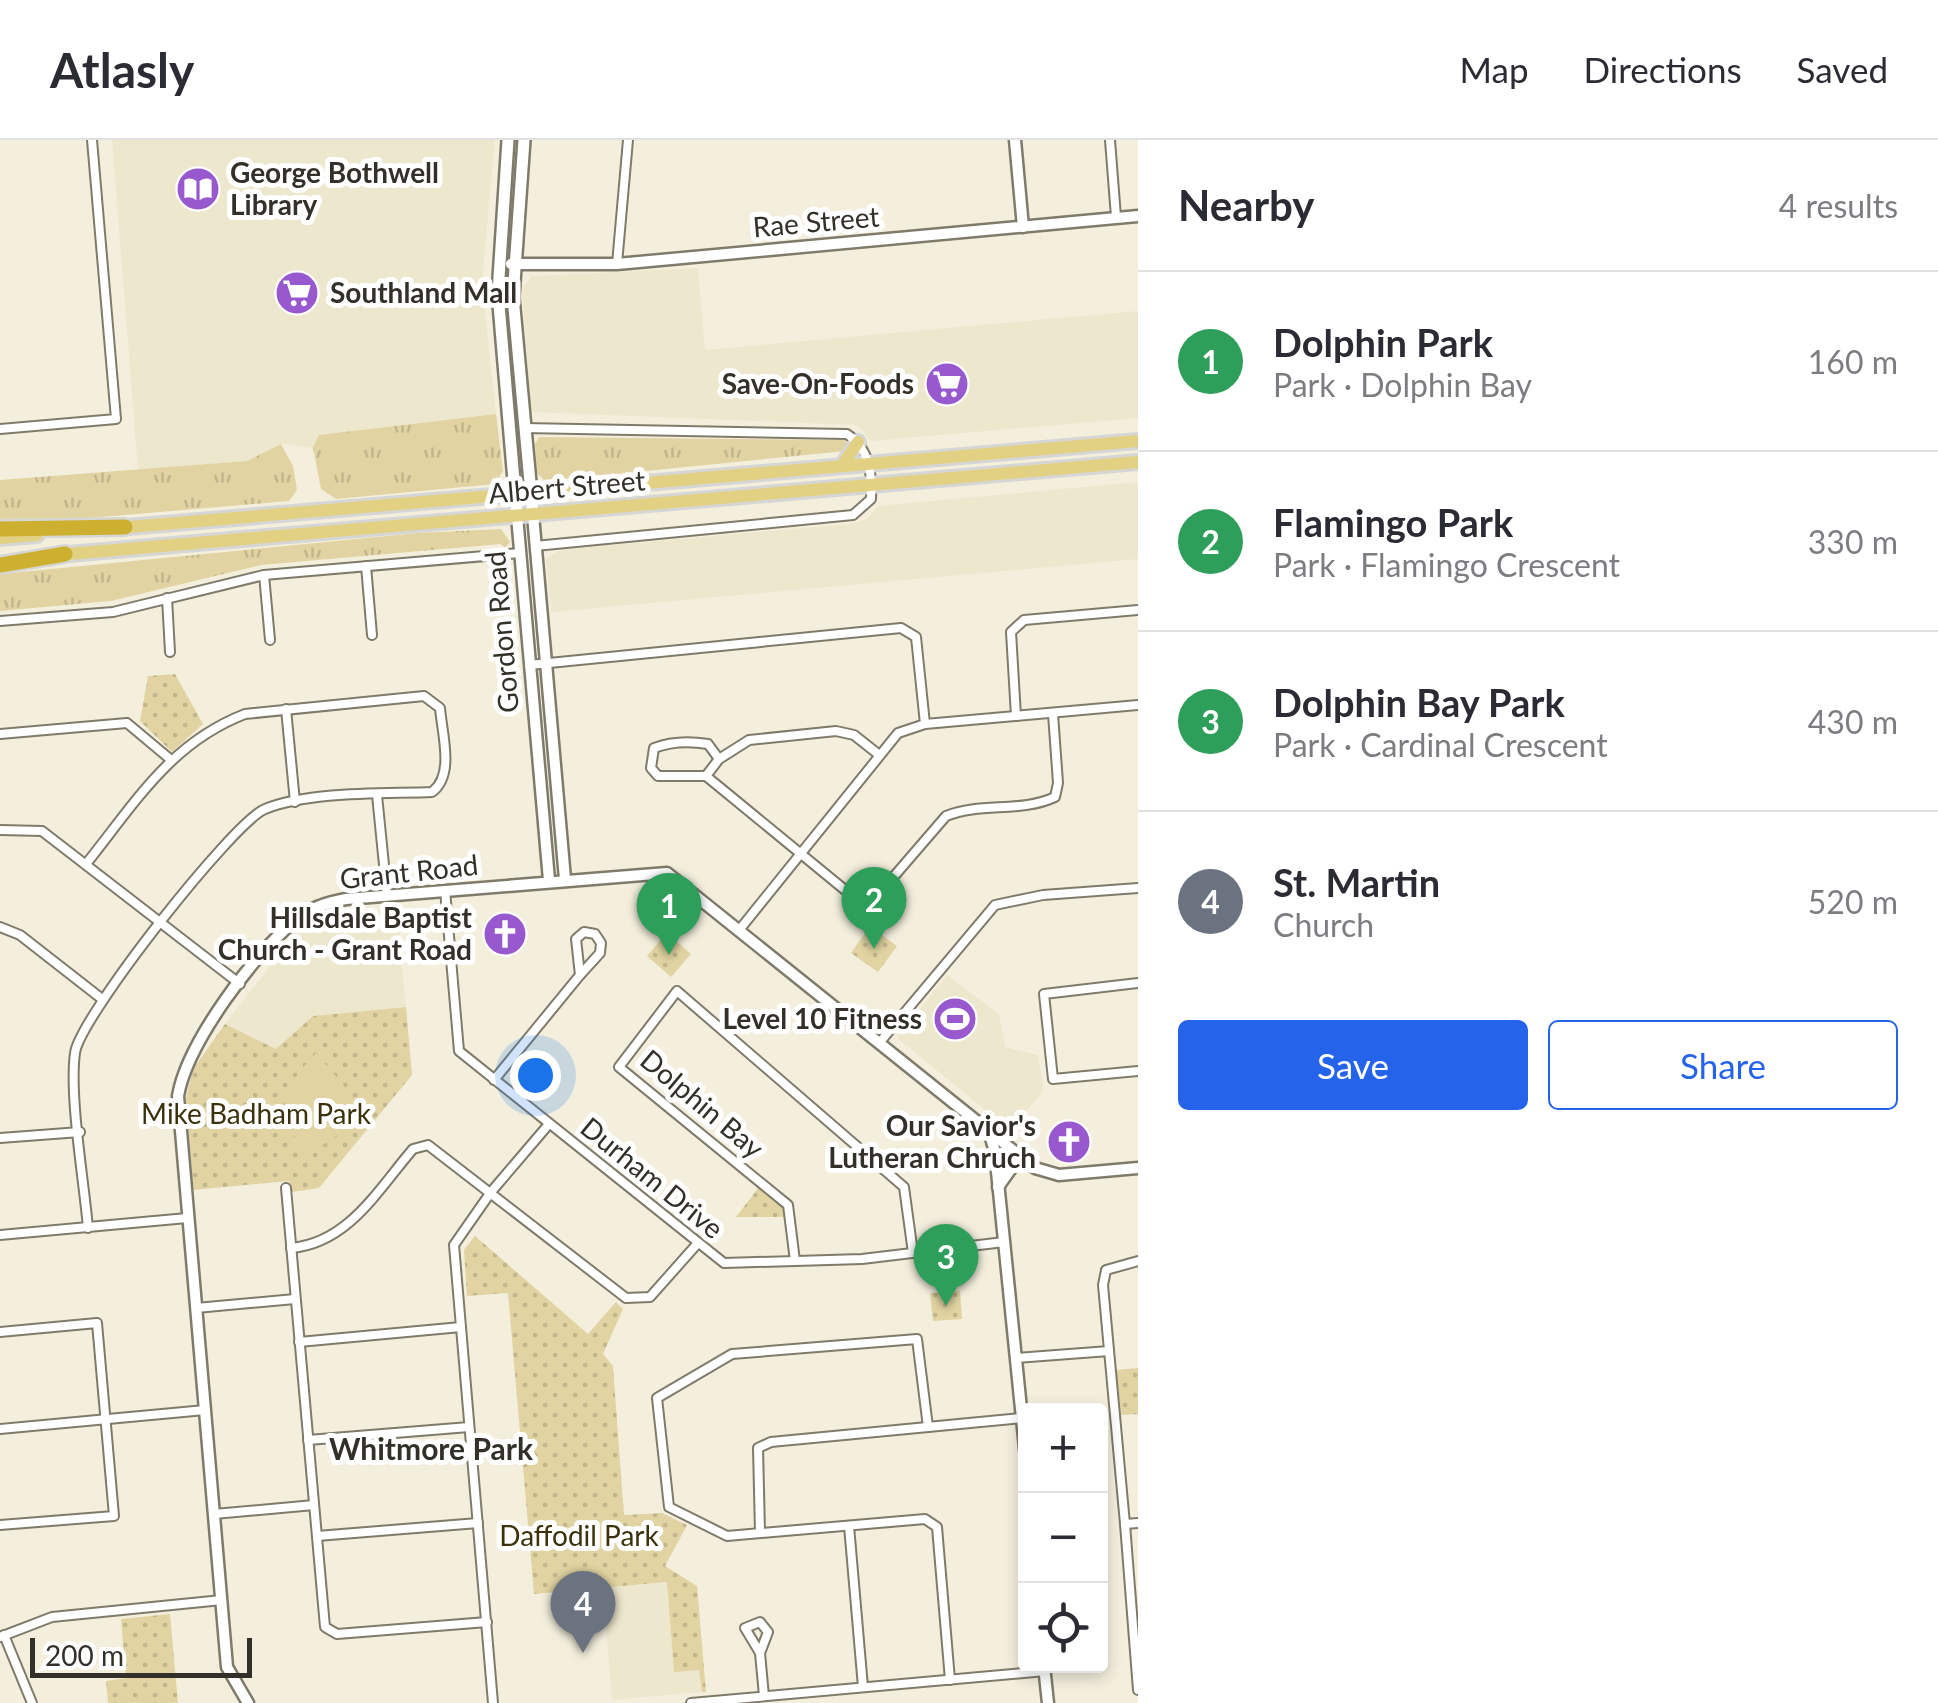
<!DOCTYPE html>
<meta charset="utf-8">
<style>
body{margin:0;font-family:Lato,sans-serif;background:#f2f2f3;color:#2b2b33}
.controls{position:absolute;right:30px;bottom:30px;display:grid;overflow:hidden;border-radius:10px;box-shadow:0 5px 15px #0003}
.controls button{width:90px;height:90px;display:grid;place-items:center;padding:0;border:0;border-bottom:2px solid #e1e1e2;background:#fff;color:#2b2b33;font:50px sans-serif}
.scale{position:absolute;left:30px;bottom:25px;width:222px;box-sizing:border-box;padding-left:10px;border:5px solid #323029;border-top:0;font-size:28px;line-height:35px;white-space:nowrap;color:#323029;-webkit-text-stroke:8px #fff;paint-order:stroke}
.you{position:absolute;left:535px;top:935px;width:35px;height:35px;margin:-25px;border:8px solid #fff;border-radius:50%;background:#1a73e8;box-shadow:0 0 0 15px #1a73e833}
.badge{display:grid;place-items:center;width:65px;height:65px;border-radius:50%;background:#2563eb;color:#fff;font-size:32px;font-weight:700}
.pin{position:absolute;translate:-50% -82px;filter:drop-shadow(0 2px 5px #0008)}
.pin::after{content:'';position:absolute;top:52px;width:35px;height:30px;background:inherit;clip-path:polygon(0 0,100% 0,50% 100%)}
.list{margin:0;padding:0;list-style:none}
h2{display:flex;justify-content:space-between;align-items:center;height:130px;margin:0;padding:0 40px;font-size:42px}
h2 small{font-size:32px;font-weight:400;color:#7c7c81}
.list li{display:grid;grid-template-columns:65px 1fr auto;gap:30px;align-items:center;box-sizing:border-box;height:180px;padding:0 40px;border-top:2px solid #e1e1e2}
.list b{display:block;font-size:38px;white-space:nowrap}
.list p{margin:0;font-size:32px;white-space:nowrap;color:#7c7c81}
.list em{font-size:32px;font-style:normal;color:#7c7c81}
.actions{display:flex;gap:20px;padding:30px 40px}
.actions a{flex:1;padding:22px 0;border:2px solid #2563eb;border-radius:10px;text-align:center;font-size:35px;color:#2563eb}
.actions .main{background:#2563eb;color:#fff}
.icon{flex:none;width:55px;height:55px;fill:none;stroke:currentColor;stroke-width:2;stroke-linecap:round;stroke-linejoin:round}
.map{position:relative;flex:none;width:1138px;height:1563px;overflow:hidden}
header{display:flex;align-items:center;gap:60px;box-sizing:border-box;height:140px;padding:0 50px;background:#fff;border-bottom:2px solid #e1e1e2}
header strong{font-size:48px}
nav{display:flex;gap:55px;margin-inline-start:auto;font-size:35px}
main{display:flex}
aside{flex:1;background:#fff}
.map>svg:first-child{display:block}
.built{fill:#ede7cd}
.grass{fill:url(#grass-tufts)}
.park{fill:url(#park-dots)}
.garden{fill:#e1d4a2}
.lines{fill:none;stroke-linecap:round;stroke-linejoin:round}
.minor-casing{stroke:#7f7b6b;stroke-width:12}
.tertiary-casing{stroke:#7f7b6b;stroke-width:15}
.secondary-casing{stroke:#7f7b6b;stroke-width:16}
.primary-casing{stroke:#d6d6d4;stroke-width:18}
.motorway-casing{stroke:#d6d6d4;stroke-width:20}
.minor{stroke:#fff;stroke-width:8}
.tertiary{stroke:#fff;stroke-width:10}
.secondary{stroke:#fff;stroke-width:11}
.primary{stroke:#e2d083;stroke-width:12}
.motorway{stroke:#ceb031;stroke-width:15}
.labels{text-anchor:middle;stroke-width:10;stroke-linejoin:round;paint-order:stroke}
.poi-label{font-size:28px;font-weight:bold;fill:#323029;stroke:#fff;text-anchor:end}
.street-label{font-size:28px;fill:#323029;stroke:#fff}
.park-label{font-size:28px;fill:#3b320c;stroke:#fff}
.neighbourhood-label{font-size:30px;font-weight:bold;fill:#323029;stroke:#fff}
</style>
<header>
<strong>Atlasly</strong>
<nav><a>Map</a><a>Directions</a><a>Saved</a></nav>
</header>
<main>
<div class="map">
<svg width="1138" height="1563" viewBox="0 0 1138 1563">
<defs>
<pattern id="grass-tufts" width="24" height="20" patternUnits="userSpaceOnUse" patternTransform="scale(2.5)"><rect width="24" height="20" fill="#e1d4a2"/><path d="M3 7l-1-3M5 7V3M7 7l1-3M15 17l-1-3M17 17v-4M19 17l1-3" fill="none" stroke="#c2b68c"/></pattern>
<pattern id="park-dots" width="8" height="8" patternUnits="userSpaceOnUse" patternTransform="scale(2.5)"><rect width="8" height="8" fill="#e1d4a2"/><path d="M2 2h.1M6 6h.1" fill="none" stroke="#c2b68c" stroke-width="1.8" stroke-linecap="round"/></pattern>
</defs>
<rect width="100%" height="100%" fill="#f4efdd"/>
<g class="built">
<path d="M112,0h383l-13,142 14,132 -176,21 -7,13 -32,-4 -34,17 -109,9z"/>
<path d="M698,128l7,82 433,-39v107l-267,23 -14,-16 -326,-13 -9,-124 10,-12z"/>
<path d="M1138,342v77l-587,53 -5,-53 13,-9 290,-26 18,-5 11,-13z"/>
<path d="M397,769l9,98 -93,9 -37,33 -51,-25 72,-93 31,-15z"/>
<path d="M947,835l52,39 6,33 33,8 6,35 -34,40 -113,-92z"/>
<path d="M667,1442l7,89 26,-2 2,23 -90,8 -9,-112z"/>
</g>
<g class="grass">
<path d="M496,274l7,57 -8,13 -159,15 -15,-10 -8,-41 6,-13z"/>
<path d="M539,297l306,3 4,6 -3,5 -301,30 -8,-8 -2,-29z"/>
<path d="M281,304l12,22 4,24 -8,11 -211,18 -78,1v-40l247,-19z"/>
<path d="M501,389l9,13 -5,6 -4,-4 -240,21 -150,36 -111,10v-37l418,-41z"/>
</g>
<g class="park">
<path d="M175,534l28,50 -31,28 -32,-31 8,-45z"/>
<path d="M870,786l27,20 -19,26 -27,-19z"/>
<path d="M667,793l24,21 -20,23 -24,-21z"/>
<path d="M406,867l6,68 -93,113 -27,4 -3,-11 -96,9 -7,-92 7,-29 32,-45 51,25 37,-33z"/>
<path d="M759,1047l26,20 1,10h-50z"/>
<path d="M475,1096l113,98 28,-32 7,7 -20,45 10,12 11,149 38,-2 25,12 -22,41 32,20 9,106h-4l-3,-22 -25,2 -7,-90 -133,12 -26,-301 -41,3 -3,-46z"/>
<path d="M960,1151l2,28 -29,2 -3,-28z"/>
<path d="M1138,1228v46l-17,1 -5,-45z"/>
<path d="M170,1474l8,89h-70l-2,-22 20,-3 -5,-59z"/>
</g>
<path class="garden" d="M316,913l45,53v13l-50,34c-43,-34 -29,-65 5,-100z"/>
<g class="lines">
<defs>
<g id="minor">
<path d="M1110,0l6,77"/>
<path d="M617,124l11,-124"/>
<path d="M524,288l323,6c23,15 25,39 24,65l-18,16 -318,31"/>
<path d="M0,289l116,-10 -24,-279"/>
<path d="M366,426l6,69"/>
<path d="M264,435l6,65"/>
<path d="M167,458l3,54"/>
<path d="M0,481l113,-9 151,-37 256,-22"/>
<path d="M529,525l372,-37 15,9 9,87"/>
<path d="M286,569l9,93"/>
<path d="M1016,576l-5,-84 13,-12 114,-10"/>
<path d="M0,594l127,-11 43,36"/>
<path d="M878,614l-24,-19 -18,-4 -87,9 -30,19 -13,17 139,114 17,13h9l75,-87c35,-14 75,-3 109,-19l3,-14 -5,-69"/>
<path d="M706,636h-48l-7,-8 3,-20c18,-7 36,-7 54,-4l11,15"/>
<path d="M377,655l10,100"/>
<path d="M0,690l42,1 198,153"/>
<path d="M86,724c49,-61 84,-121 159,-150l179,-18 16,12c2,26 15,67 -8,84 -48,2 -122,-1 -167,17 -32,13 -186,209 -190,244 -6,43 9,128 13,175"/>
<path d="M445,750l14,161 265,212 138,-4 142,-17"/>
<path d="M0,787l20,8 82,64"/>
<path d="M740,789l158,-196 27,-9 213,-19"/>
<path d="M584,792l11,2 6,9 -1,10 -20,22 -4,-36z"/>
<path d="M1138,843l-94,11 9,85 85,-8"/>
<path d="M880,902l115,-137 48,-10 95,-7"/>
<path d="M494,940l86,-105"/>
<path d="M0,998l80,-6"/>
<path d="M286,1048l39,439 12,7 150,-12"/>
<path d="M0,1095l187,-17"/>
<path d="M291,1108c57,-5 86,-57 122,-99l15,-4 198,153 24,-1 48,-54"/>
<path d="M795,1121l-7,-56 -169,-138 58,-76 227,196 9,66"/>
<path d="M1138,1121l-32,9 -3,15 22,239 13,-1"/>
<path d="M196,1168l99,-9"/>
<path d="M0,1192l97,-9 17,193 -114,9"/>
<path d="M299,1202l162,-15"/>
<path d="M1016,1218l93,-7"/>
<path d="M928,1287l-11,-88 -185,15 -75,44 12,109 58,29 198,-17 12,8 13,153"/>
<path d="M0,1289l205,-19"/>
<path d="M308,1300l161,-13"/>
<path d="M214,1374l100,-9"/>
<path d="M1125,1384l13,166"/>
<path d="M849,1386l14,161"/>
<path d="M760,1392l-2,-84 13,-6 251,-24"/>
<path d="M317,1396l161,-13"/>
<path d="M4,1495l28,68"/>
<path d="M0,1497l52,-20 170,-17"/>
<path d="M760,1513l-15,-25 15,-6 8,10 -8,21 4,43"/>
<path d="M493,1563l-39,-458 37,-53 58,-68"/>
<path d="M691,1563l354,-32"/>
</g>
<g id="tertiary">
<path d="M1015,0l8,87"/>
<path d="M511,124h106l521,-48"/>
<path d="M533,375l32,364"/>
<path d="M517,376l32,364"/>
<path d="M989,991l6,21 31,306"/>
<path d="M998,1047l22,-31"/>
<path d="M1044,1526l4,37"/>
<path d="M248,1563l-21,-36 -49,-571c9,-53 77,-144 119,-177 14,-12 32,-17 49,-20l321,-26 368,295 24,7 79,-7"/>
</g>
<g id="secondary">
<path d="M508,0l-10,153 19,223"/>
<path d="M524,0l-11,157 20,218"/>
</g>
<g id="primary">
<path d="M842,326l16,-24"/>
<path d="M117,388l1021,-87"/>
<path d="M0,398l37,-3"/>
<path d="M57,415l1081,-93"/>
</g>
<g id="motorway">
<path d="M0,389l125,-2"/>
<path d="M0,425l65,-11"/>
</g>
</defs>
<use href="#minor" class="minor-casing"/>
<use href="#tertiary" class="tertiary-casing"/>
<use href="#secondary" class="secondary-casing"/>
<use href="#primary" class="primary-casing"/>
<use href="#motorway" class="motorway-casing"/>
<use href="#minor" class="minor"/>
<use href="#tertiary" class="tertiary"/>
<use href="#secondary" class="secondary"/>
<use href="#primary" class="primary"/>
<use href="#motorway" class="motorway"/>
</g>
<defs>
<symbol id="library-disc" viewBox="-11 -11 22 22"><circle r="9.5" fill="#9858ce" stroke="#fff"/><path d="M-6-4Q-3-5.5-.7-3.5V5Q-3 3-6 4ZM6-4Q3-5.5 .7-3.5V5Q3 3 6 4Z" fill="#fff"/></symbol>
<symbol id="supermarket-disc" viewBox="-11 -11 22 22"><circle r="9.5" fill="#9858ce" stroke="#fff"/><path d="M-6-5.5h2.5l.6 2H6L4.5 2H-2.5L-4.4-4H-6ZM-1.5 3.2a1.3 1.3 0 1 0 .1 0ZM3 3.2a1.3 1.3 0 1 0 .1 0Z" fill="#fff"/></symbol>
<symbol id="church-disc" viewBox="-11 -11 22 22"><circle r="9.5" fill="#9858ce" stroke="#fff"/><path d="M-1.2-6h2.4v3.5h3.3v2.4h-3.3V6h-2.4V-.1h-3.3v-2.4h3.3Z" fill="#fff"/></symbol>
<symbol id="stadium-disc" viewBox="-11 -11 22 22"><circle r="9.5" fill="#9858ce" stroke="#fff"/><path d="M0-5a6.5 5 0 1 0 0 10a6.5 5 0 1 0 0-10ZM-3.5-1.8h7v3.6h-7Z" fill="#fff"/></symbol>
</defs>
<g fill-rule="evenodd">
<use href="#library-disc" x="173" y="24" width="50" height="50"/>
<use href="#supermarket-disc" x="272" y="128" width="50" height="50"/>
<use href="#supermarket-disc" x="922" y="219" width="50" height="50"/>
<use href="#church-disc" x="480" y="769" width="50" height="50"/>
<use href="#stadium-disc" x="930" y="854" width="50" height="50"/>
<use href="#church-disc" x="1044" y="977" width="50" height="50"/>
</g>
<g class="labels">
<g class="poi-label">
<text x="230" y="43" text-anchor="start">George Bothwell<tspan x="230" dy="32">Library</tspan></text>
<text x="330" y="163" text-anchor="start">Southland Mall</text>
<text x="914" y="254">Save-On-Foods</text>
<text x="472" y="788">Hillsdale Baptist<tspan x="472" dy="32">Church - Grant Road</tspan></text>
<text x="922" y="889">Level 10 Fitness</text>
<text x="1036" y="996">Our Savior's<tspan x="1036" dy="32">Lutheran Chruch</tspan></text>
</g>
<g class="street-label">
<text transform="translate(816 82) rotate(-5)" y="10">Rae Street</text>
<text transform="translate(567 347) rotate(-5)" y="10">Albert Street</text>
<text transform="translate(502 492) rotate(-95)" y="10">Gordon Road</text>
<text transform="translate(409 732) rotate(-6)" y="10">Grant Road</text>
<text transform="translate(702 964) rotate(40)" y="10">Dolphin Bay</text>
<text transform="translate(652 1038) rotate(39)" y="10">Durham Drive</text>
</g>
<g class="park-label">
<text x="256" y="984">Mike Badham Park</text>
<text x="579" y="1406">Daffodil Park</text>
</g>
<g class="neighbourhood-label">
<text x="431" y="1320">Whitmore Park</text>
</g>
</g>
</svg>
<div class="controls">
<button>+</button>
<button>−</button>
<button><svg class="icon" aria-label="locate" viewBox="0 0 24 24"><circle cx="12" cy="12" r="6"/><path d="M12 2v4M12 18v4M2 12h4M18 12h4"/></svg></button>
</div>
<div class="scale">200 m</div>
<div class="you"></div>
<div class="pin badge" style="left:669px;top:815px;background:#2e9e5b">1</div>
<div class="pin badge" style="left:874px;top:809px;background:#2e9e5b">2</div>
<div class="pin badge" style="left:946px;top:1166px;background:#2e9e5b">3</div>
<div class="pin badge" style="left:583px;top:1513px;background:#6b7280">4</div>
</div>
<aside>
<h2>Nearby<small>4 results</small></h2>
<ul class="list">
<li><span class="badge" style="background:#2e9e5b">1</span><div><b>Dolphin Park</b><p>Park · Dolphin Bay</p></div><em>160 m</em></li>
<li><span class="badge" style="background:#2e9e5b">2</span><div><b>Flamingo Park</b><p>Park · Flamingo Crescent</p></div><em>330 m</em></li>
<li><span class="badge" style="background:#2e9e5b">3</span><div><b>Dolphin Bay Park</b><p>Park · Cardinal Crescent</p></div><em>430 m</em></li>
<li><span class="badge" style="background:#6b7280">4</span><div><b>St. Martin</b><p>Church</p></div><em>520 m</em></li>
</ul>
<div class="actions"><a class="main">Save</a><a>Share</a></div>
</aside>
</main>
